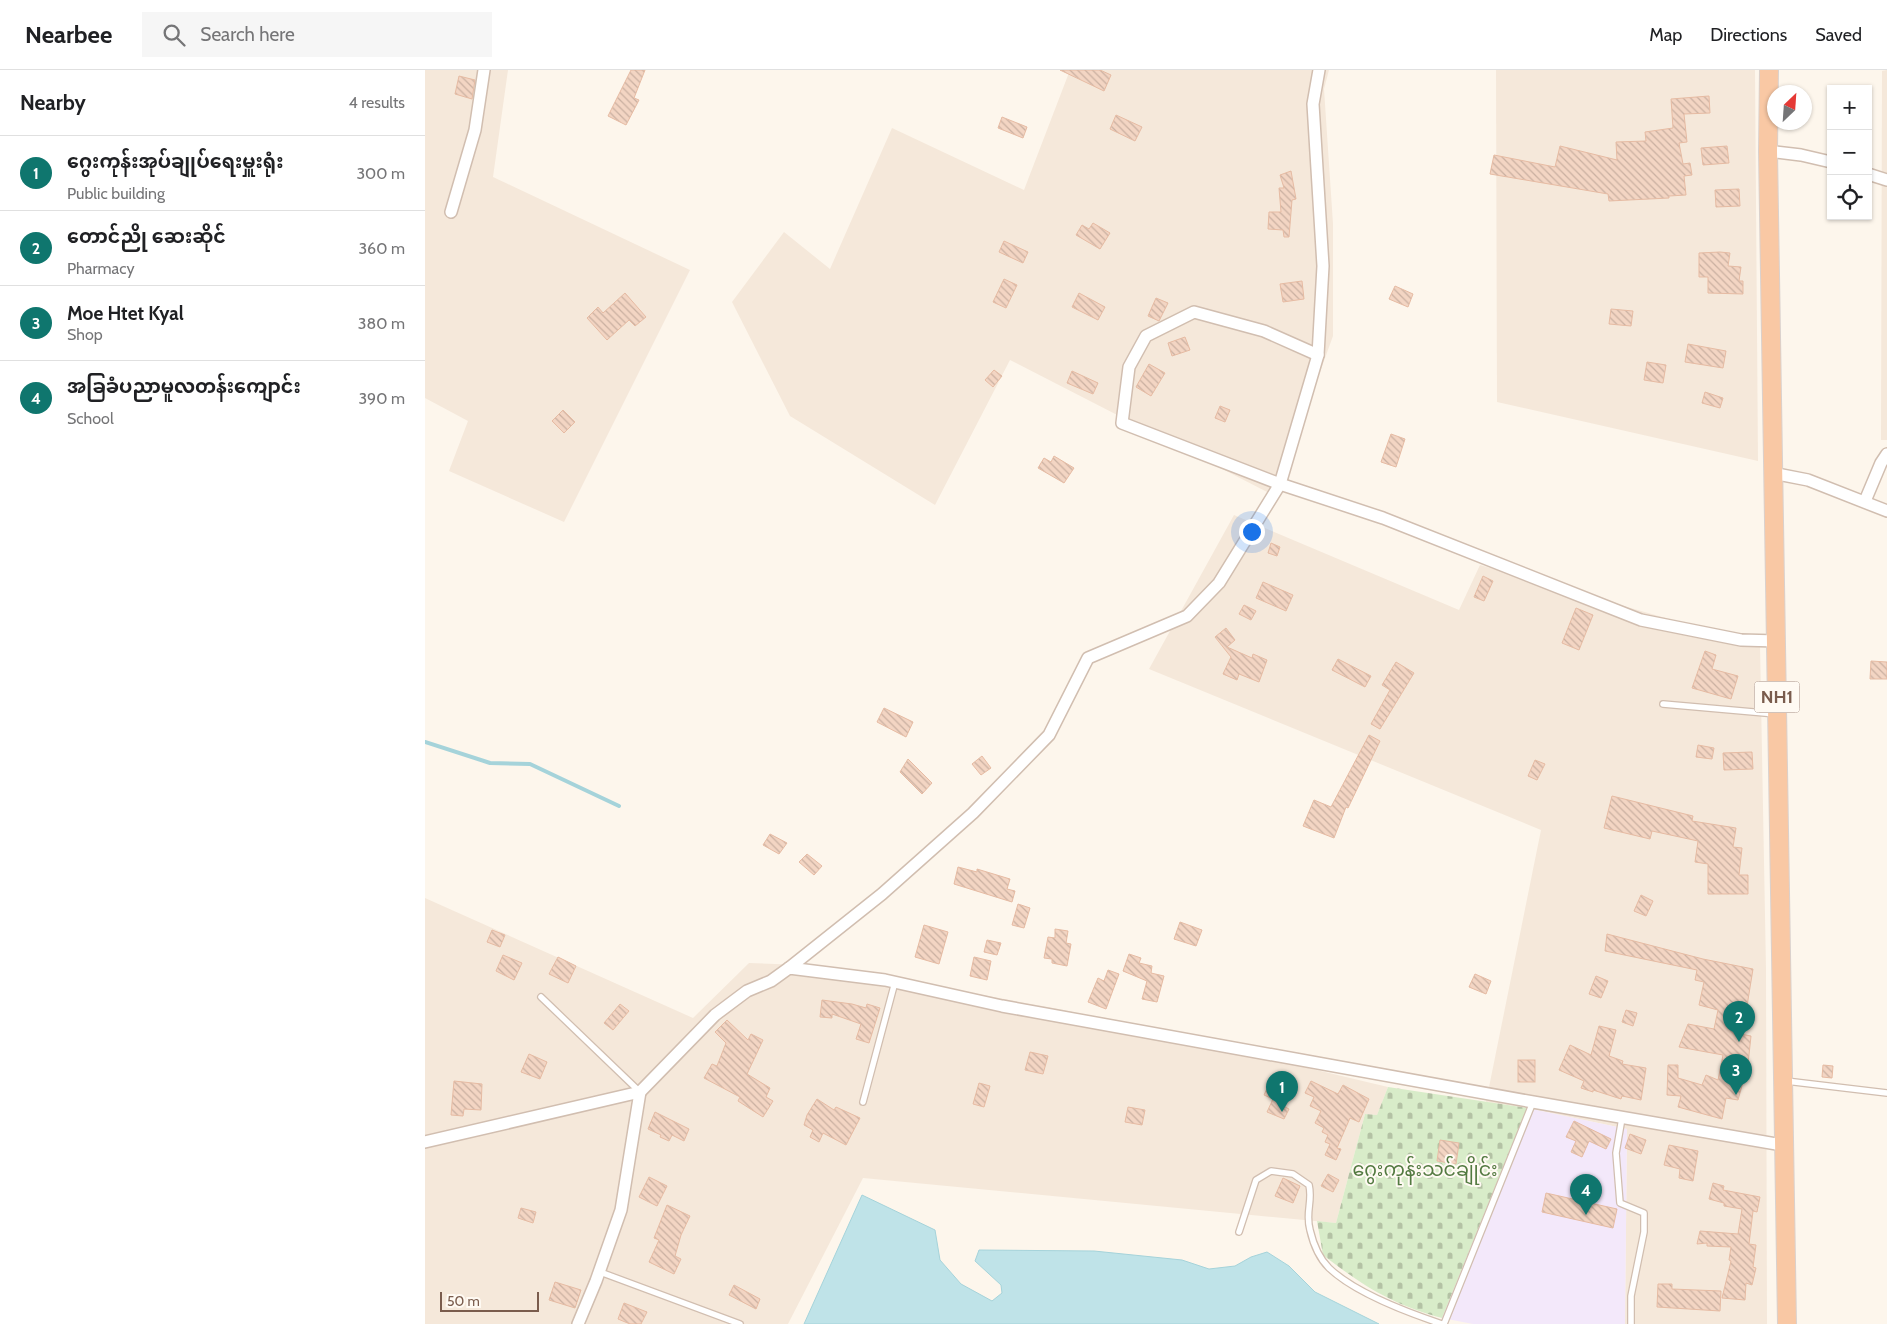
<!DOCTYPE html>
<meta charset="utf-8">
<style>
body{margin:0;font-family:Cabin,"Noto Sans Myanmar",sans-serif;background:#f6f6f6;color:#202124}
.controls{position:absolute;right:15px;top:15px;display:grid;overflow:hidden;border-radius:0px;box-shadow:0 1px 4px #0004}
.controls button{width:45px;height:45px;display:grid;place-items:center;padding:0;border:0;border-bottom:1px solid #e0e0e0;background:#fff;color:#202124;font:25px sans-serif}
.compass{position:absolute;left:1342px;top:15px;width:45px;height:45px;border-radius:50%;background:#fff;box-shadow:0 1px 4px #0004;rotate:25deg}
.scale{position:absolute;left:15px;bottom:12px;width:99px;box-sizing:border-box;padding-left:5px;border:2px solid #7a5c4d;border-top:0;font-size:14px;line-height:18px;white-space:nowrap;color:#7a5c4d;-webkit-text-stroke:4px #fffaf3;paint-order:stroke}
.you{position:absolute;left:826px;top:461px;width:18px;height:18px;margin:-12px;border:4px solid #fff;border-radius:50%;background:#1a73e8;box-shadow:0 0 0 8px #1a73e833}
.badge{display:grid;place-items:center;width:32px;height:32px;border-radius:50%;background:#0f766e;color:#fff;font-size:16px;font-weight:700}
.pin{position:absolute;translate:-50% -41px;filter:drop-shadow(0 1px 2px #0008)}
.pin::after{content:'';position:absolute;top:26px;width:18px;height:15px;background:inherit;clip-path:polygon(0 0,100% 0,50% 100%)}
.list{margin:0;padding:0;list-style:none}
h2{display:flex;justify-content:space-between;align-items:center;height:65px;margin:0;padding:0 20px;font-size:21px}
h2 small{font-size:16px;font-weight:400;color:#757577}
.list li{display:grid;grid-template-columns:32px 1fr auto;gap:15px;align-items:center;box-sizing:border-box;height:75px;padding:0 20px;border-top:1px solid #e0e0e0}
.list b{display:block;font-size:19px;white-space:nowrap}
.list p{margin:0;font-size:16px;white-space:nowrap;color:#757577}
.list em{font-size:16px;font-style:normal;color:#757577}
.icon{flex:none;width:28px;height:28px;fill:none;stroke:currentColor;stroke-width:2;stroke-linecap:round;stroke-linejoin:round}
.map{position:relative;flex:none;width:1462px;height:1254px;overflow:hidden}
header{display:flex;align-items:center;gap:30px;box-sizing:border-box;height:70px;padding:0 25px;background:#fff;border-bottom:1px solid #e0e0e0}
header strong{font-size:24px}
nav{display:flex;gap:28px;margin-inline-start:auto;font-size:18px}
.search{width:350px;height:45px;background:#f6f6f6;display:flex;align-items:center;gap:12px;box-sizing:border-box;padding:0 18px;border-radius:0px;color:#757577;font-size:19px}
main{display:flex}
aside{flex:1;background:#fff}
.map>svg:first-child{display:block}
.residential{fill:#f5e8da}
.education{fill:#f3e8fa}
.cemetery{fill:url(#cemetery-stones)}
.water{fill:#bfe3e8;stroke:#a5d3da}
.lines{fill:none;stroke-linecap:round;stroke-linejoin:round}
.stream{stroke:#a5d3da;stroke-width:4}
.building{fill:url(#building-back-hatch);stroke:#e6bba3}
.service-casing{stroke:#d1beb0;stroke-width:8}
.minor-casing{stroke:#d1beb0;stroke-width:14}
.trunk-casing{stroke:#dad1cd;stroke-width:20}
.service{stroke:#fff;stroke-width:5.5}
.minor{stroke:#fff;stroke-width:11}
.trunk{stroke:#f9c8a4;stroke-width:18}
.labels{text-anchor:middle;stroke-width:4;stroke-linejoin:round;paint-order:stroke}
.shield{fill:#fffaf3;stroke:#a28b7f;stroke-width:1}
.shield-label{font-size:18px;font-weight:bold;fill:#7a5c4d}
.park-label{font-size:19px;fill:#537a41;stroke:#fffaf3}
</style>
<header>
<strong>Nearbee</strong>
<div class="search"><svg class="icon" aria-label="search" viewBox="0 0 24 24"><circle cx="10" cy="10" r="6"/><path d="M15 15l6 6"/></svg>Search here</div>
<nav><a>Map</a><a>Directions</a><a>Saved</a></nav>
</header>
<main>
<aside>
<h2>Nearby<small>4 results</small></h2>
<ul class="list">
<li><span class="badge">1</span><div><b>ဂွေးကုန်းအုပ်ချုပ်ရေးမှူးရုံး</b><p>Public building</p></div><em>300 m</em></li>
<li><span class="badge">2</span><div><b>တောင်ညို ဆေးဆိုင်</b><p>Pharmacy</p></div><em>360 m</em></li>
<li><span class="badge">3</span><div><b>Moe Htet Kyal</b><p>Shop</p></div><em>380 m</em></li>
<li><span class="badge">4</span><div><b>အခြခံပညာမူလတန်းကျောင်း</b><p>School</p></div><em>390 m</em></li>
</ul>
</aside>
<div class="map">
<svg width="1462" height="1254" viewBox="0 0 1462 1254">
<defs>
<pattern id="cemetery-stones" width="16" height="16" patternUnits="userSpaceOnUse" patternTransform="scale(1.25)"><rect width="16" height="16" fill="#d8ecc9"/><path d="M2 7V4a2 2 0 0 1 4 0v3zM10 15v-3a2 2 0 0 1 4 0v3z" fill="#b4c2a5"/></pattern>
<pattern id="building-back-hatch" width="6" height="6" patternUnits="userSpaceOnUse" patternTransform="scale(1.25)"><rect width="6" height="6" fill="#f3d5c3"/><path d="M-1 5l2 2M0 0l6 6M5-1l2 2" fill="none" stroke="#cab0a1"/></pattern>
</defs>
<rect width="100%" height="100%" fill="#fdf6ec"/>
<g class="residential">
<path d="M0,0h83l-15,107 197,93 -126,252 -115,-51 19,-50 -43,-23z"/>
<path d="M645,0h259l-5,19 9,135v112l-58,160 -265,-136 -75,145 -145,-89 -58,-114 52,-70 46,37 62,-141 132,62z"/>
<path d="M1071,0h259l3,391 -261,-59z"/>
<path d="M1462,0v370h-6l1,-369z"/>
<path d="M809,445l225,95 21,-45 280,80 6,324 1,355h-142l2,-195 -100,-21 -41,-6 55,-272 -392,-161z"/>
<path d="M0,828l268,120 56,-55 77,3 238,44 324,77 -11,28 -12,-1 -29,109 -473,-45 -75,146h-363z"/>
</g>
<path class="education" d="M1102,1038l100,21 -2,195h-152l-31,-6z"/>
<path class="cemetery" d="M963,1017l139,21 -85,210c-49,-13 -79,-32 -119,-63l-6,-34 19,2 29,-109 12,1z"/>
<path class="water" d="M437,1125l73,35 5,30 21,24 31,17 10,-8 -1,-8 -26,-24 4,-11 115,1 88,9 27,9 26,-3 16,-9 16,-5 22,14 26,26 64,32h-575z"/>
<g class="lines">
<path class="stream" d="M0,672l65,21 40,1 89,42"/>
</g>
<g class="building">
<path d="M206,0h14l-11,28 5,2 -13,25 -18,-9z"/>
<path d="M635,0h40l11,5 -7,16z"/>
<path d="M34,6l16,4 -3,19 -17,-5z"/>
<path d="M1284,26l1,17 -26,1 3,28 -8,1 4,21 7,-1 2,12 -8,1 2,19 -17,1v2l-60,3 -1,-7 -118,-20 4,-19 61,12 5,-21 57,14 -1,-18 30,-1 -1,-9 28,-4 -2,-29z"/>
<path d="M691,45l26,12 -7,14 -25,-12z"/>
<path d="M577,47l25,10 -4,11 -25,-10z"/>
<path d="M1302,76l2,17 -26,2 -2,-17z"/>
<path d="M866,101l5,28 -4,1 -3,37h-5l-1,-7 -15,-1 1,-17h12l-2,-24h5l-4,-13z"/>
<path d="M1314,119l1,17 -24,1 -1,-17z"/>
<path d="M668,153l17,10 -10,16 -24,-14 6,-10 7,4z"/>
<path d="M579,171l24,11 -5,11 -24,-11z"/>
<path d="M1295,182l10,1 -2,13 13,1 -2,14h4v13l-35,-1v-16h-9v-24z"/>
<path d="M579,209l13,6 -11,23 -13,-6z"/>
<path d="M877,211l2,18 -21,3 -3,-18z"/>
<path d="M970,216l18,8 -5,13 -19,-8z"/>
<path d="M200,223l21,24 -11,9 -6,-6 -22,20 -20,-22 11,-11 5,6z"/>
<path d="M654,223l26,14 -7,13 -26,-13z"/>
<path d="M731,228l12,5 -9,18 -11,-5z"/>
<path d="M1186,239l22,2 -2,15 -22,-2z"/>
<path d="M760,267l5,13 -18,6 -4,-13z"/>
<path d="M1263,274l38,7 -3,17 -38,-6z"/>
<path d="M1222,292l19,3 -3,18 -19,-3z"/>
<path d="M724,294l16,9 -14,23 -15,-9z"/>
<path d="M569,300l8,6 -9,11 -8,-7z"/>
<path d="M647,301l26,12 -5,11 -26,-11z"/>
<path d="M1280,322l18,6 -3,10 -18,-5z"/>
<path d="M795,336l10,4 -5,12 -10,-4z"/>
<path d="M138,340l12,12 -11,11 -12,-12z"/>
<path d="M966,364l14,5 -9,28 -15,-5z"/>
<path d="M629,386l20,12 -10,15 -26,-15 6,-10 7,4z"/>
<path d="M846,473l9,4 -3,9 -9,-3z"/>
<path d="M1058,506l10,5 -9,20 -10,-4z"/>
<path d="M838,512l30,13 -7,16 -30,-13z"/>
<path d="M819,535l12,6 -5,9 -12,-6z"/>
<path d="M1151,538l17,7 -14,35 -17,-7z"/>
<path d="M801,558l9,12 -8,7 25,11 1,-4 14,6 -8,22 -20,-8 -2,6 -14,-6 8,-17 -16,-20z"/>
<path d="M1280,581l11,4 -4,14 26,7 -7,23 -39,-11z"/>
<path d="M913,589l33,17 -6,11 -33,-17z"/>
<path d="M1446,591l16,1v17h-17z"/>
<path d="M971,592l18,11 -34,56 -9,-5 19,-34 -8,-5z"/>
<path d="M459,638l29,14 -7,15 -29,-15z"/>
<path d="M944,665l11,6 -32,67 -2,-1 -12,31 -31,-12 11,-26 17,7z"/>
<path d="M1273,675l16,3 -2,11 -16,-2z"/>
<path d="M1327,682l1,17 -29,1 -1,-17z"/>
<path d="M557,686l9,12 -10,7 -9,-11z"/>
<path d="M483,689l24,24 -10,11 -22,-22z"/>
<path d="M1110,690l10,4 -8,16 -9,-4z"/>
<path d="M1187,726l81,20 -1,5 44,7 -3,19 9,1 -3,27h9v19h-40v-30l-13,-2 3,-21 -46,-10 -2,8 -46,-11z"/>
<path d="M345,764l17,9 -8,11 -16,-9z"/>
<path d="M382,784l15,12 -8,9 -15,-13z"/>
<path d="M533,797l19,5v-3l33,10 -3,10 8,2 -3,11 -58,-18z"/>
<path d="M1216,825l12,6 -7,15 -12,-5z"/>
<path d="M593,834l12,4 -6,20 -12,-3z"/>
<path d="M755,852l22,8 -6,16 -22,-7z"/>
<path d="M499,855l24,7 -9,32 -24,-7z"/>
<path d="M630,859l13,2 -2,12 5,1 -4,22 -15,-3v-4l-8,-1 4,-21 7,1z"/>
<path d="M67,860l13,5 -5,12 -13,-5z"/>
<path d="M1182,864l96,25 50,10 -6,37 -6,-1 -6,28 16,3 -3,28 -10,36 -12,-2 -4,21 -44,-12 3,-11 -14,-1 1,-30h10v13l24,7 4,-10 12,5 5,-25 -44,-8 9,-23 26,5 4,-19 -19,-5 5,-23 -9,-2 2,-10 -92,-19z"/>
<path d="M562,870l14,3 -4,12 -13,-3z"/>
<path d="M704,884l12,4 -2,5 13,3 -1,7 13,3 -7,26 -15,-3 5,-18 -24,-10z"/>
<path d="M78,885l19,8 -8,17 -18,-9z"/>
<path d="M133,887l18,9 -8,17 -19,-9z"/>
<path d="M549,887l17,4 -4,19 -17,-4z"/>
<path d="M683,900l11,4 -13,35 -18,-7 10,-24 6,3z"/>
<path d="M1050,904l16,7 -5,13 -17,-7z"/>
<path d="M1171,906l12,5 -7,17 -12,-4z"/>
<path d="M397,930l30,4 14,4 1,-4 13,4 -11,35 -13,-4 5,-15 -29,-10v4l-12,-1z"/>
<path d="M195,934l9,7 -16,19 -9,-7z"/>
<path d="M1201,940l11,3 -4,13 -11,-4z"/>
<path d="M302,950l21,20 3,-6 12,6 -16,34 23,14 -4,9 7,4 -10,16 -25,-16 2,-4 -36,-19 8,-14 5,2 9,-23 -11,-11z"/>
<path d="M1174,956l17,4 -7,26 14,5 -1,3 24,4 -5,32 -19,-4 -1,3 -28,-9v2l-12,-4 3,-7 -25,-11 11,-25 21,10z"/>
<path d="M605,982l18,4 -5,18 -18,-4z"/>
<path d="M104,984l18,8 -7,17 -19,-7z"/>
<rect x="1093" y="990" width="17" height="22"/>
<path d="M1398,995l10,1 -1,12 -10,-1z"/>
<path d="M854,1005l14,7 -12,23 8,4 -5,10 -17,-7 6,-13 -9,-4 6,-13 5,2z"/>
<path d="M29,1011l28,3 -1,26 -17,-1 -1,7 -12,-1z"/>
<path d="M886,1011l27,13 5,-9 26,14 -10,23 -9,-4 -13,30 4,1 -5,11 -11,-5 5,-11 -5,-2 3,-7 -6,-3 2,-4 -9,-5 6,-12 -11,-5 4,-9 -9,-4z"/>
<path d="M554,1013l11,3 -6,21 -11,-3z"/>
<path d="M392,1029l17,11 2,-3 24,11 -14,27 -23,-12 -4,9 -9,-5 3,-7 -9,-5 3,-10z"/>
<path d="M703,1037l17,3 -3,15 -17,-3z"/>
<path d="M230,1042l34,17 -5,12 -12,-6 -3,6 -9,-4 1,-2 -13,-6z"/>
<path d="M1149,1051l37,18 -5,10 -17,-8 -7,16 -11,-5 5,-11 -10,-4z"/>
<path d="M1205,1064l16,6 -5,14 -16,-6z"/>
<path d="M1015,1070l19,3 -3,21 -19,-3z"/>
<path d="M1244,1075l29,6 -5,30 -14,-3 1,-9 -16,-4z"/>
<path d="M903,1104l11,6 -6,12 -12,-6z"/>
<path d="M224,1107l18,9 -10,20 -18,-9z"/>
<path d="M858,1108l17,8 -7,17 -18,-7z"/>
<path d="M1288,1113l11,3 -1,4 37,7 -3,15 -4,-1 -4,33 7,1 -3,22 3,1 -4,17 -6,-2 -1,17 -23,-2 9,-37 -2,-1 2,-13 -24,-1v-3l-10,1 3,-13 38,3 4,-25 -18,-3v-3l-15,-4z"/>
<path d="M1121,1123l71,16 -4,19 -71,-16z"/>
<path d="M242,1135l23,11 -9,19 -6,21 6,3 -7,15 -25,-12 10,-22 -5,-2z"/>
<path d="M96,1138l15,4 -3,11 -15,-5z"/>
<path d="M130,1212l26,8 -6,18 -26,-8z"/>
<path d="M1233,1214h14v5l49,2 -1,20 -63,-4z"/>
<path d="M309,1215l26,14 -4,10 -27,-14z"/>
<path d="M199,1233l23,9 -6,12h-11l-12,-5z"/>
</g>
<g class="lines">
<defs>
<g id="service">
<path d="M1238,634l113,10"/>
<path d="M116,927l99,95"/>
<path d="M1361,1011l101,12"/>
<path d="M438,1032l32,-120"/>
<path d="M1197,1048l-6,35 4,50 24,10v19l-13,64v28"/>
<path d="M814,1162l17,-52 15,-9 22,3 16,11c4,17 -4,27 1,45 3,13 9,28 19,38 25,24 80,45 113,56"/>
<path d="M175,1202l140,52"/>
<path d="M1019,1254l89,-222"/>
</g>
<g id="minor">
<path d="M1343,81l33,4 30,7"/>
<path d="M1443,104l19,6"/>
<path d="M26,142l24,-82 9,-60"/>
<path d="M893,285l-54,-24 -70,-19 -48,24 -17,31 -7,56 158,61 103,34 258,102 100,20 36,1"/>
<path d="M1347,403l36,7 79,31"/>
<path d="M1440,431l16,-38 6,-9"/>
<path d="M364,898l93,-74 91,-81 76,-78 39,-77 99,-42 32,-33 61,-99 38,-129 5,-89 -10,-162 6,-34"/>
<path d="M0,1072l215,-50 75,-77 32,-24 24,-10 18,-13 96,12 117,26 531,96 249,43"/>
<path d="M153,1254l18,-43 25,-71 19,-118"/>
</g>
<path id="trunk" d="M1344,0l-1,81 19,1173"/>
</defs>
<use href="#service" class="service-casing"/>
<use href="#minor" class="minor-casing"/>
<use href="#trunk" class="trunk-casing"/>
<use href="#service" class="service"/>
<use href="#minor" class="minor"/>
<use href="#trunk" class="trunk"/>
</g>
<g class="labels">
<rect class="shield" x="1329.5" y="611.5" width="45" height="31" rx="4"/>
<g class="shield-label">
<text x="1352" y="633">NH1</text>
</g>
<g class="park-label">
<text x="1000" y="1106">ဂွေးကုန်းသင်ချိုင်း</text>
</g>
</g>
</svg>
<div class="controls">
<button>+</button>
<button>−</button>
<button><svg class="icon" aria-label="locate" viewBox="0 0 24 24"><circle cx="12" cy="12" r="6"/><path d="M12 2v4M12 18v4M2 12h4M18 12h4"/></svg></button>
</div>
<svg class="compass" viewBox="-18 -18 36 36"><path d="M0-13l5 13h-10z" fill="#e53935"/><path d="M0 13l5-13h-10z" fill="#757577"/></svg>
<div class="scale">50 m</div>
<div class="you"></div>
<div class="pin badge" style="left:857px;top:1042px">1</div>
<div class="pin badge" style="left:1314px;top:972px">2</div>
<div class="pin badge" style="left:1311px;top:1025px">3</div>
<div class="pin badge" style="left:1161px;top:1145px">4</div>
</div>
</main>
